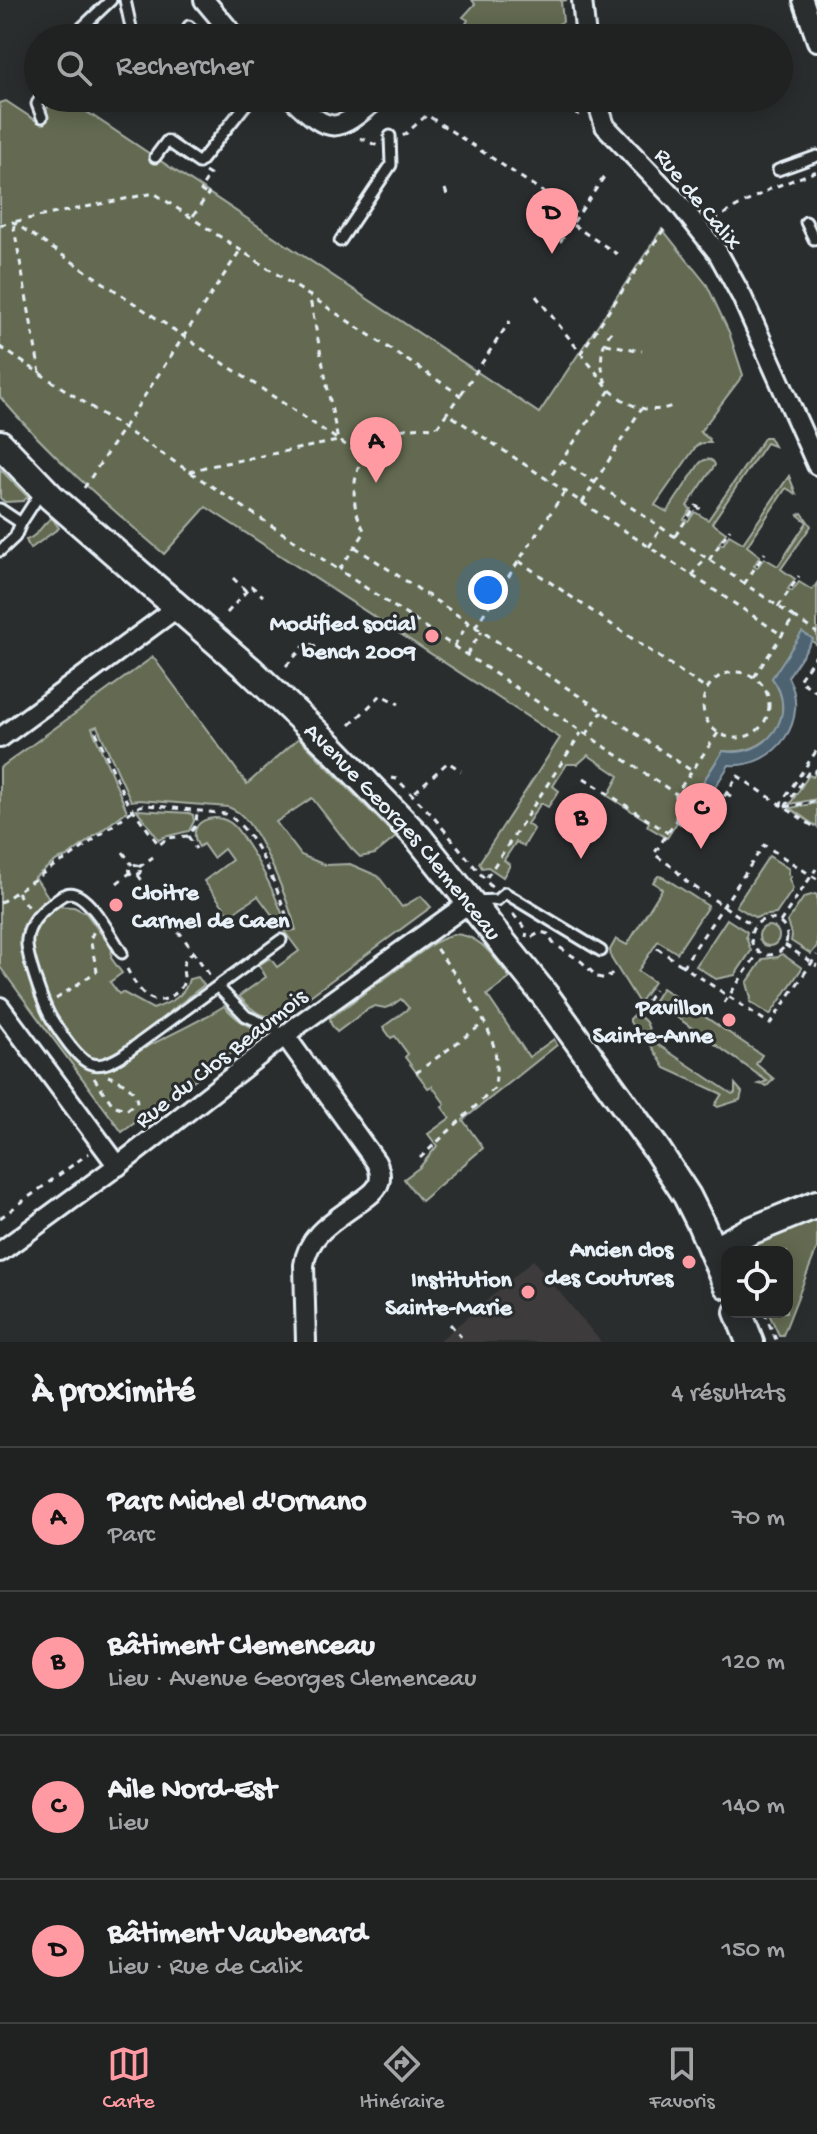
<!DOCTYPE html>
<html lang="fr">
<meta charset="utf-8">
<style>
body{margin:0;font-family:"Gochi Hand",sans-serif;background:#282a2a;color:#f1f3f6}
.controls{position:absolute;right:24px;bottom:24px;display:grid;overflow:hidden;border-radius:16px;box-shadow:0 4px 20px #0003}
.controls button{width:72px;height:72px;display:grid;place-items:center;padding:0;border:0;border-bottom:2px solid #3d3f40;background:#202222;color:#f1f3f6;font:40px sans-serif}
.you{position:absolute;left:488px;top:590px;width:28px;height:28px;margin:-20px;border:6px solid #fff;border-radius:50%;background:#1a73e8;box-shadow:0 0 0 12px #1a73e833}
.badge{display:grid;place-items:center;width:52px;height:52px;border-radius:50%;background:#ff9aa2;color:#111;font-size:26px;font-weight:700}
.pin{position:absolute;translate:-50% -66px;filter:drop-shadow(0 2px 4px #0008)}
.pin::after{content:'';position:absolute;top:42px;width:28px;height:24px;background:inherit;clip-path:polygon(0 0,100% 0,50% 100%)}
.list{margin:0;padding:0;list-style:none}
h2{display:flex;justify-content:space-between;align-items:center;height:104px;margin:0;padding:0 32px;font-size:34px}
h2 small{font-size:26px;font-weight:400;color:#a2a4a5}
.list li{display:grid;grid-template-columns:52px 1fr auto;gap:24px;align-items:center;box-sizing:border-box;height:144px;padding:0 32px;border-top:2px solid #3d3f40}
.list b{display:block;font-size:30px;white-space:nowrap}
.list p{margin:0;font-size:26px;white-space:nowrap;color:#a2a4a5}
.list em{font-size:26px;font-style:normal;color:#a2a4a5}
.icon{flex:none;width:44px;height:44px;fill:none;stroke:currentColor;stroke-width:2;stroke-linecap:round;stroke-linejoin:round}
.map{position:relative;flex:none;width:817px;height:1342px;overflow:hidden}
.search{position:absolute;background:#202222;box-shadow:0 4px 20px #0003;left:24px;right:24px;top:24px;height:88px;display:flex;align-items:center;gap:20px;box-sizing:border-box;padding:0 28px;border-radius:44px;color:#a2a4a5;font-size:30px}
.sheet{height:680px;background:#202222}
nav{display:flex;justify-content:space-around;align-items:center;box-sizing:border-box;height:112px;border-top:2px solid #3d3f40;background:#202222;font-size:22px;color:#a2a4a5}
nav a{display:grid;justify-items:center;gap:4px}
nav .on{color:#ff9aa2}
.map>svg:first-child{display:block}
.built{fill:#3e3a3a}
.green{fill:#646b51;stroke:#a6aea4;stroke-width:2}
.water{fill:#4e6472;stroke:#8c9ca8;stroke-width:2}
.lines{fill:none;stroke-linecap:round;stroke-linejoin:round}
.lane-casing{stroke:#e8f1f8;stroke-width:15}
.street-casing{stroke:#e8f1f8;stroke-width:24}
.secondary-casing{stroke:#e8f1f8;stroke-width:32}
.path{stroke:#e8f1f8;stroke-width:3;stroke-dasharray:6 6;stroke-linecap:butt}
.lane{stroke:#2a2d2e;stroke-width:9}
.street{stroke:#2a2d2e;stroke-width:18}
.secondary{stroke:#2a2d2e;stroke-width:26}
.poi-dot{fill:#ff9aa2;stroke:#2a2d2e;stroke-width:3}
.labels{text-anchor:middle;stroke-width:6;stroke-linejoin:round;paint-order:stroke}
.street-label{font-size:24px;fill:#e8f1f8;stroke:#2a2d2e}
.poi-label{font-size:24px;font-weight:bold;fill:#e8f1f8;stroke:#2a2d2e;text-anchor:end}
</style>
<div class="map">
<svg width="817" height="1342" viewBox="0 0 817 1342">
<rect width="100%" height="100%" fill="#2a2d2e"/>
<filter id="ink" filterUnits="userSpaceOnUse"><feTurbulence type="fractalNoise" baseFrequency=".0125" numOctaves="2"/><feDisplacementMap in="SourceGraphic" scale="16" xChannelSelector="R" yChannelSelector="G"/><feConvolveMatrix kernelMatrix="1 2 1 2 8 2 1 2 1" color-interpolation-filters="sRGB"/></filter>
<g filter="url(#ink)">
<path class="built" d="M533,1260l68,82h-163l39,-33z"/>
<g class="green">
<path d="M472,0h95l-6,1 2,21 -13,6 7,10h-99l10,-18 -5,-3 12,-13z"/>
<path d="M54,98h12l473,315 123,-184 1,1 44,55 22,47 14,43 -43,57 9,7 2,4h-8l-6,2 -42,60 12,7 33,-49c5,-5 13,-5 15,2l-28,41 4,3 -7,10 4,2 7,-9 13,8 57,-83h4l5,9 -8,-3 -54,80 14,10 -7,10 4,2 6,-10 14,8 46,-67 7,18 -10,-6 -39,58 13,10 -6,10 3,2 7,-10 14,8 29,-44 -9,-7 4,-2 9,13 -30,43 14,10 -7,10 4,2 7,-9 13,8 5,-7v62l-5,-4 1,-2 -41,39c28,38 -4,79 -49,73l-56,87 -20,-12 2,-4 -41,-26 11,-20 -31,-21 -10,9h-11l-14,22 6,5 -11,16 -7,-4 -14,21 7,5 -10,17 -8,-4 -12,18 6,5 -7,12 -15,-10 -6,1 -3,-5 81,-125 -354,-231 -42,47c-58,-50 -114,-99 -164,-157v-294l6,-2 32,21z"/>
<path d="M0,469l28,28 -5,4 -18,1 -5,-4z"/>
<path d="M52,518l7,10 -29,21 -4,-9c13,-4 15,-16 26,-22z"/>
<path d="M153,657l94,127 52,-46 97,99 -21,17 -15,3 -9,-9 -39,-50 -36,24 25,33 24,10 25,-1 28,12 24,31 19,-11 10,11 -144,106c-21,9 -35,-1 -48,-17l27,-19 -7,-12 11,-7 7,9 22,-16 -41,-55 -28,19 -26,-34 28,-21 -8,-11 -11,9 -10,-14 -4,3c-16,-25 17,-38 34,-22 6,5 11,15 15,21 18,27 30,55 41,85l7,-1c-8,-29 -34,-98 -57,-117 -1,-1 -10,-6 -11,-6l-89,-7 -8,1 -34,-75 -5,2 35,83 -60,46 -10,3 -22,17 14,21c-10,8 -24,19 -27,32 -3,17 15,74 25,89 8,13 35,51 50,52 10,1 21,-7 28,-12 32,-19 67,-33 99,-53 6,6 12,13 20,17 6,4 12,5 17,9l-139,100 -122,-165v-199z"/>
<path d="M817,771v28l-27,5 19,-29 4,2z"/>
<path d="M817,803v24l-27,-19z"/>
<path d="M137,810l52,3 4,2 1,6 -5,10 -25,6 -5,3z"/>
<path d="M769,856l20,13 -1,5 3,3 -2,2 4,10 -17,25 -16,2 -4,2 -20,-12z"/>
<path d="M658,876l5,1 45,29 -31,47 -19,-12 -20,30 16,11 -15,21 -28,-45 -1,-8 6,-11 11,6 35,-56 -9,-7z"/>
<path d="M815,894l2,1v51l-6,8 -20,-13 1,-5 -5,-14 17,-25z"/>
<path d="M54,906l20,1 12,6 26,36 -1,9 11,15 -12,9 9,12 3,-2 31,17c16,-6 32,-12 36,-30l9,-2 6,8 -84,66 -17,8 -10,1 -6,-2 -36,-50 -17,-48 -3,-13 1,-13 7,-12z"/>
<path d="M727,919l20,13 -1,5 5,14 -16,24 -19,4 -20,-13z"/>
<circle cx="769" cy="936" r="10"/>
<path d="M453,934c28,0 41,24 57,44l-23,17 42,62 25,-18 3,6 -94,75 20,28 -62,53 -17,-22 16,-12 17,-21 -9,-12 22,-16 -8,-11 3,-3 -13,-18 -4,2 -23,-31 3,-3 -13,-18 -4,2 -8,-11 26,-19 -8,-9 -10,7 -6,2 -10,-2 -7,3 -31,23 -6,-8 -1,-6 104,-75z"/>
<path d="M782,954l20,14 -32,47 -20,-13 1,-4 -4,-15 16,-24 15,-2z"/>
<path d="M662,988l100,67 -6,9 18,15 -7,7 -8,-2 8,-3 -106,-75 -7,9 -7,-4z"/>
<path d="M634,1015c14,3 15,13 17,25l81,54 3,-1v-9l7,8 -2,8 -22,7 -3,-2 7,-11 -57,-26 -23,-37 -7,-2 -5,-7v-3z"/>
<path d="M817,1213v35l-34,87h-4l-11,-23h19v-60h-44l-3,-7z"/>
</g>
<path class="water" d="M802,632l11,7 -25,38c23,43 -12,91 -59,88l-24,38 -11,-7 29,-45c44,8 77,-37 49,-73z"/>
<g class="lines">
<defs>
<g id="lane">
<path d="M125,0l7,32 -6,6"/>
<path d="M189,26l11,12"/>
<path d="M71,38l40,-38"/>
<path d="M40,98l-3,6 5,13"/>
<path d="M155,157l12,-16 32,22 52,-65"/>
<path d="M778,170l39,-14"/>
<path d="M806,222l8,17 3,-1"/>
<path d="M340,241l51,-76 -1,-29"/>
<path d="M0,509l21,14"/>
<path d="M0,551l15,-14 6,-14 20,-31"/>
<path d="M473,901l24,-1 8,-7 96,58"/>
<path d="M122,953c-9,-14 -36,-66 -56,-59 -5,1 -11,7 -15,10 -12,9 -22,20 -24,35 -2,14 17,69 26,82 6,10 25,38 36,42 12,5 24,-2 34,-8l158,-115"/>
<path d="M218,987l28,29 25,11 14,9"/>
</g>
<g id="street">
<path d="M204,0l32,38"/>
<path d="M582,0l4,38"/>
<path d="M803,0l14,41"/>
<path d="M292,98c40,39 45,34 86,0"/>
<path d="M596,98l9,28 72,75 41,52 24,44 75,168"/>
<path d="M0,738l178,-131"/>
<path d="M0,1007l118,159"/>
<path d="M286,1037l90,125c4,8 6,17 1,25 -4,7 -13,12 -20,17 -23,17 -49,30 -53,61l2,77"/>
<path d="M0,1252l128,-94 169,-132 173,-124"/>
</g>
<g id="secondary">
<path id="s1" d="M0,444l51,53 200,174 80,76 87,90 129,161 110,152 30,46 14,28 26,61"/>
<path d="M713,1251l35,-19 69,-28"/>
<path d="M738,1312l12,30"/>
</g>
</defs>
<use href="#lane" class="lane-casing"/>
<use href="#street" class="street-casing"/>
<use href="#secondary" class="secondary-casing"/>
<g class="path">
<path d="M541,98l44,19"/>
<path d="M403,136l24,-21 151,100"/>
<path d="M360,138l18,8"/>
<path d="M205,172l5,3 -10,15 7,5"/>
<path d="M445,189l3,9"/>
<path d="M193,216l16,-23"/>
<path d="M713,220l59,-32 45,-17"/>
<path d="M0,225l13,-3 349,234c-10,28 -12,49 3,76l-26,38 337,224"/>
<path d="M573,225l44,29"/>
<path d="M560,242l46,-68"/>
<path d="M536,296l74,94 -62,90"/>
<path d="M606,344l36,7"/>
<path d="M0,347l339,223"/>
<path d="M580,354l84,-125"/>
<path d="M40,373l-27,-151 141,-29 306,202 -13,18"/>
<path d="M606,383c-7,-19 -7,-40 9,-55"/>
<path d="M610,390c18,16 38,25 62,16"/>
<path d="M461,394l49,-73"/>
<path d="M362,456c23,-26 41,-30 74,-28l11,-15 335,222"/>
<path d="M561,460l233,157"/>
<path d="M189,472l16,-5 133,-26 -29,-147"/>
<path d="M84,488l157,-239"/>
<path d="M582,503l59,-94"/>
<path d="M675,536l21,-30 9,6"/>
<path d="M355,547l337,224"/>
<path d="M649,547l12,-19"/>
<path d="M709,560l21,-31"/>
<path d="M519,561l187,128"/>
<path d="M692,576l13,-18"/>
<path d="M233,578l13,13"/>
<path d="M744,584l21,-31"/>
<path d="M778,607l21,-31"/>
<path d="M227,613l24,-27 12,10"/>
<path d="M475,627l90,-136"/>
<path d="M454,646l15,-24"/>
<path d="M467,654l15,-23"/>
<path d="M817,654l-18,26 18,12"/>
<path d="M286,666l22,-24 17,12"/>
<circle cx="736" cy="705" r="33"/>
<path d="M754,677l40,-60 23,16"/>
<path d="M350,725l31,-30 18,9"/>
<path d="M96,732l30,68 33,45 8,-7 21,-2 8,-11 1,-14"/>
<path d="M718,733l-42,61v26l-22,34 20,14 13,14 67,44"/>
<path d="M586,735l16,-23"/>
<path d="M391,778l6,1 34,35 62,75"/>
<path d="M584,778l84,55"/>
<path d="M415,792l33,-30 13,9"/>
<path d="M726,793l9,6"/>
<path d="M779,806l38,-56"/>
<path d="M785,807l23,-34 5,2 4,-6"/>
<path d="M785,807l32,-6"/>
<path d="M677,821l21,14 40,-59 79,53"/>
<path d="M188,836l8,13"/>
<path d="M123,852l9,13"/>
<circle cx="135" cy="870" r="5.5"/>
<path d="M139,867l14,-10"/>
<path d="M138,875l10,14"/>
<path d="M487,877l94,-144"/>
<path d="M817,879l-53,-34 -81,121 87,58 47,-69"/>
<path d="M117,883l13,-10"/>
<path d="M17,892l12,17"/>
<path d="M0,903l58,-40 10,-4 65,-49 7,-4 8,-1 78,9c32,17 54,82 65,115"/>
<path d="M513,914l14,17 -1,6"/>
<circle cx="769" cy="937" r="18"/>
<path d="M780,922l36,-53"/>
<path d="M178,935l2,-2 31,44"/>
<path d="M532,937l9,-5 7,2 5,9 29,19 15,15 10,2 5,-6"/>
<path d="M785,945l32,21"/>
<path d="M657,948l26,18"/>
<path d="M127,969c8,15 21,39 41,29 5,-2 12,-8 14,-12 7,-15 -8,-17 11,-34"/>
<path d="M56,999l41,-28 -7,-32 4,-8"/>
<path d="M724,1003l35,-51"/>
<path d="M641,1011l13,-21"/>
<path d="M416,1073l68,-50"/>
<path d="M94,1078l19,27 14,5 10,-8c-2,-15 -16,-21 -29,-26"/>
<path d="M420,1158l75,-70c1,-12 2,-25 0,-37 -8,-35 -39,-75 -60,-104"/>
<path d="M0,1218l89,-65"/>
<path d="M764,1312l13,30"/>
<path d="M450,1324l11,13"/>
</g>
<use href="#lane" class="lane"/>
<use href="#street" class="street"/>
<use href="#secondary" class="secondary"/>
</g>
</g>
<g class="poi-dot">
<circle cx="432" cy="636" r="8"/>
<circle cx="116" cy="905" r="8"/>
<circle cx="729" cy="1020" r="8"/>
<circle cx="689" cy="1262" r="8"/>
<circle cx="528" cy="1292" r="8"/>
</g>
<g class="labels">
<g class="street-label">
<text transform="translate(699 198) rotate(51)" y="8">Rue de Calix</text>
<text dy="8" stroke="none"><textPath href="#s1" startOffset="560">Avenue Georges Clemenceau</textPath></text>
<text transform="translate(220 1057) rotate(-38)" y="8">Rue du Clos Beaumois</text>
</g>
<g class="poi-label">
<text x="416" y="630">Modified social<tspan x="416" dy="28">bench 2009</tspan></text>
<text x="132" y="899" text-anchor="start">Cloitre<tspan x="132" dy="28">Carmel de Caen</tspan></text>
<text x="713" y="1014">Pavillon<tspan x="713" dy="28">Sainte-Anne</tspan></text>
<text x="673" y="1256">Ancien clos<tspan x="673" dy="28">des Coutures</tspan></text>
<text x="512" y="1286">Institution<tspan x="512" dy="28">Sainte-Marie</tspan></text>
</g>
</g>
</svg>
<div class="controls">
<button><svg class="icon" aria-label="locate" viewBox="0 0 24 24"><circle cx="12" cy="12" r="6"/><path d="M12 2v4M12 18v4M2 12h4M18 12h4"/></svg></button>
</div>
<div class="you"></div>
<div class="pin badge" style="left:376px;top:483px">A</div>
<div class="pin badge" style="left:581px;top:859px">B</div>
<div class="pin badge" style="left:701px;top:849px">C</div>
<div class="pin badge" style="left:552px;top:254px">D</div>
<div class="search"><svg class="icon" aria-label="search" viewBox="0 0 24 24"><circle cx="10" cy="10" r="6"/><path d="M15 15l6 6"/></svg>Rechercher</div>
</div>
<section class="sheet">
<h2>À proximité<small>4 résultats</small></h2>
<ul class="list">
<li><span class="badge">A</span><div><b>Parc Michel d'Ornano</b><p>Parc</p></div><em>70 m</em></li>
<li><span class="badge">B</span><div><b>Bâtiment Clemenceau</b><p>Lieu · Avenue Georges Clemenceau</p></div><em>120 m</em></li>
<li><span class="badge">C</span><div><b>Aile Nord-Est</b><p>Lieu</p></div><em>140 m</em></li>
<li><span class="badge">D</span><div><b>Bâtiment Vaubenard</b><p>Lieu · Rue de Calix</p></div><em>150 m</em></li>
</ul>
</section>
<nav>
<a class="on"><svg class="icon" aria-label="map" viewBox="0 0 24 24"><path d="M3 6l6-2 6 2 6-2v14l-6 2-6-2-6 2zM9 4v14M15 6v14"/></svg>Carte</a>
<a><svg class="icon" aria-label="directions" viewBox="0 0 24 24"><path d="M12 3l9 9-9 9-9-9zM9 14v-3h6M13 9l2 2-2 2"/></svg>Itinéraire</a>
<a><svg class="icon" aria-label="saved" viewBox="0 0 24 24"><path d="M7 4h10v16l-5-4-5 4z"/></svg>Favoris</a>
</nav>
